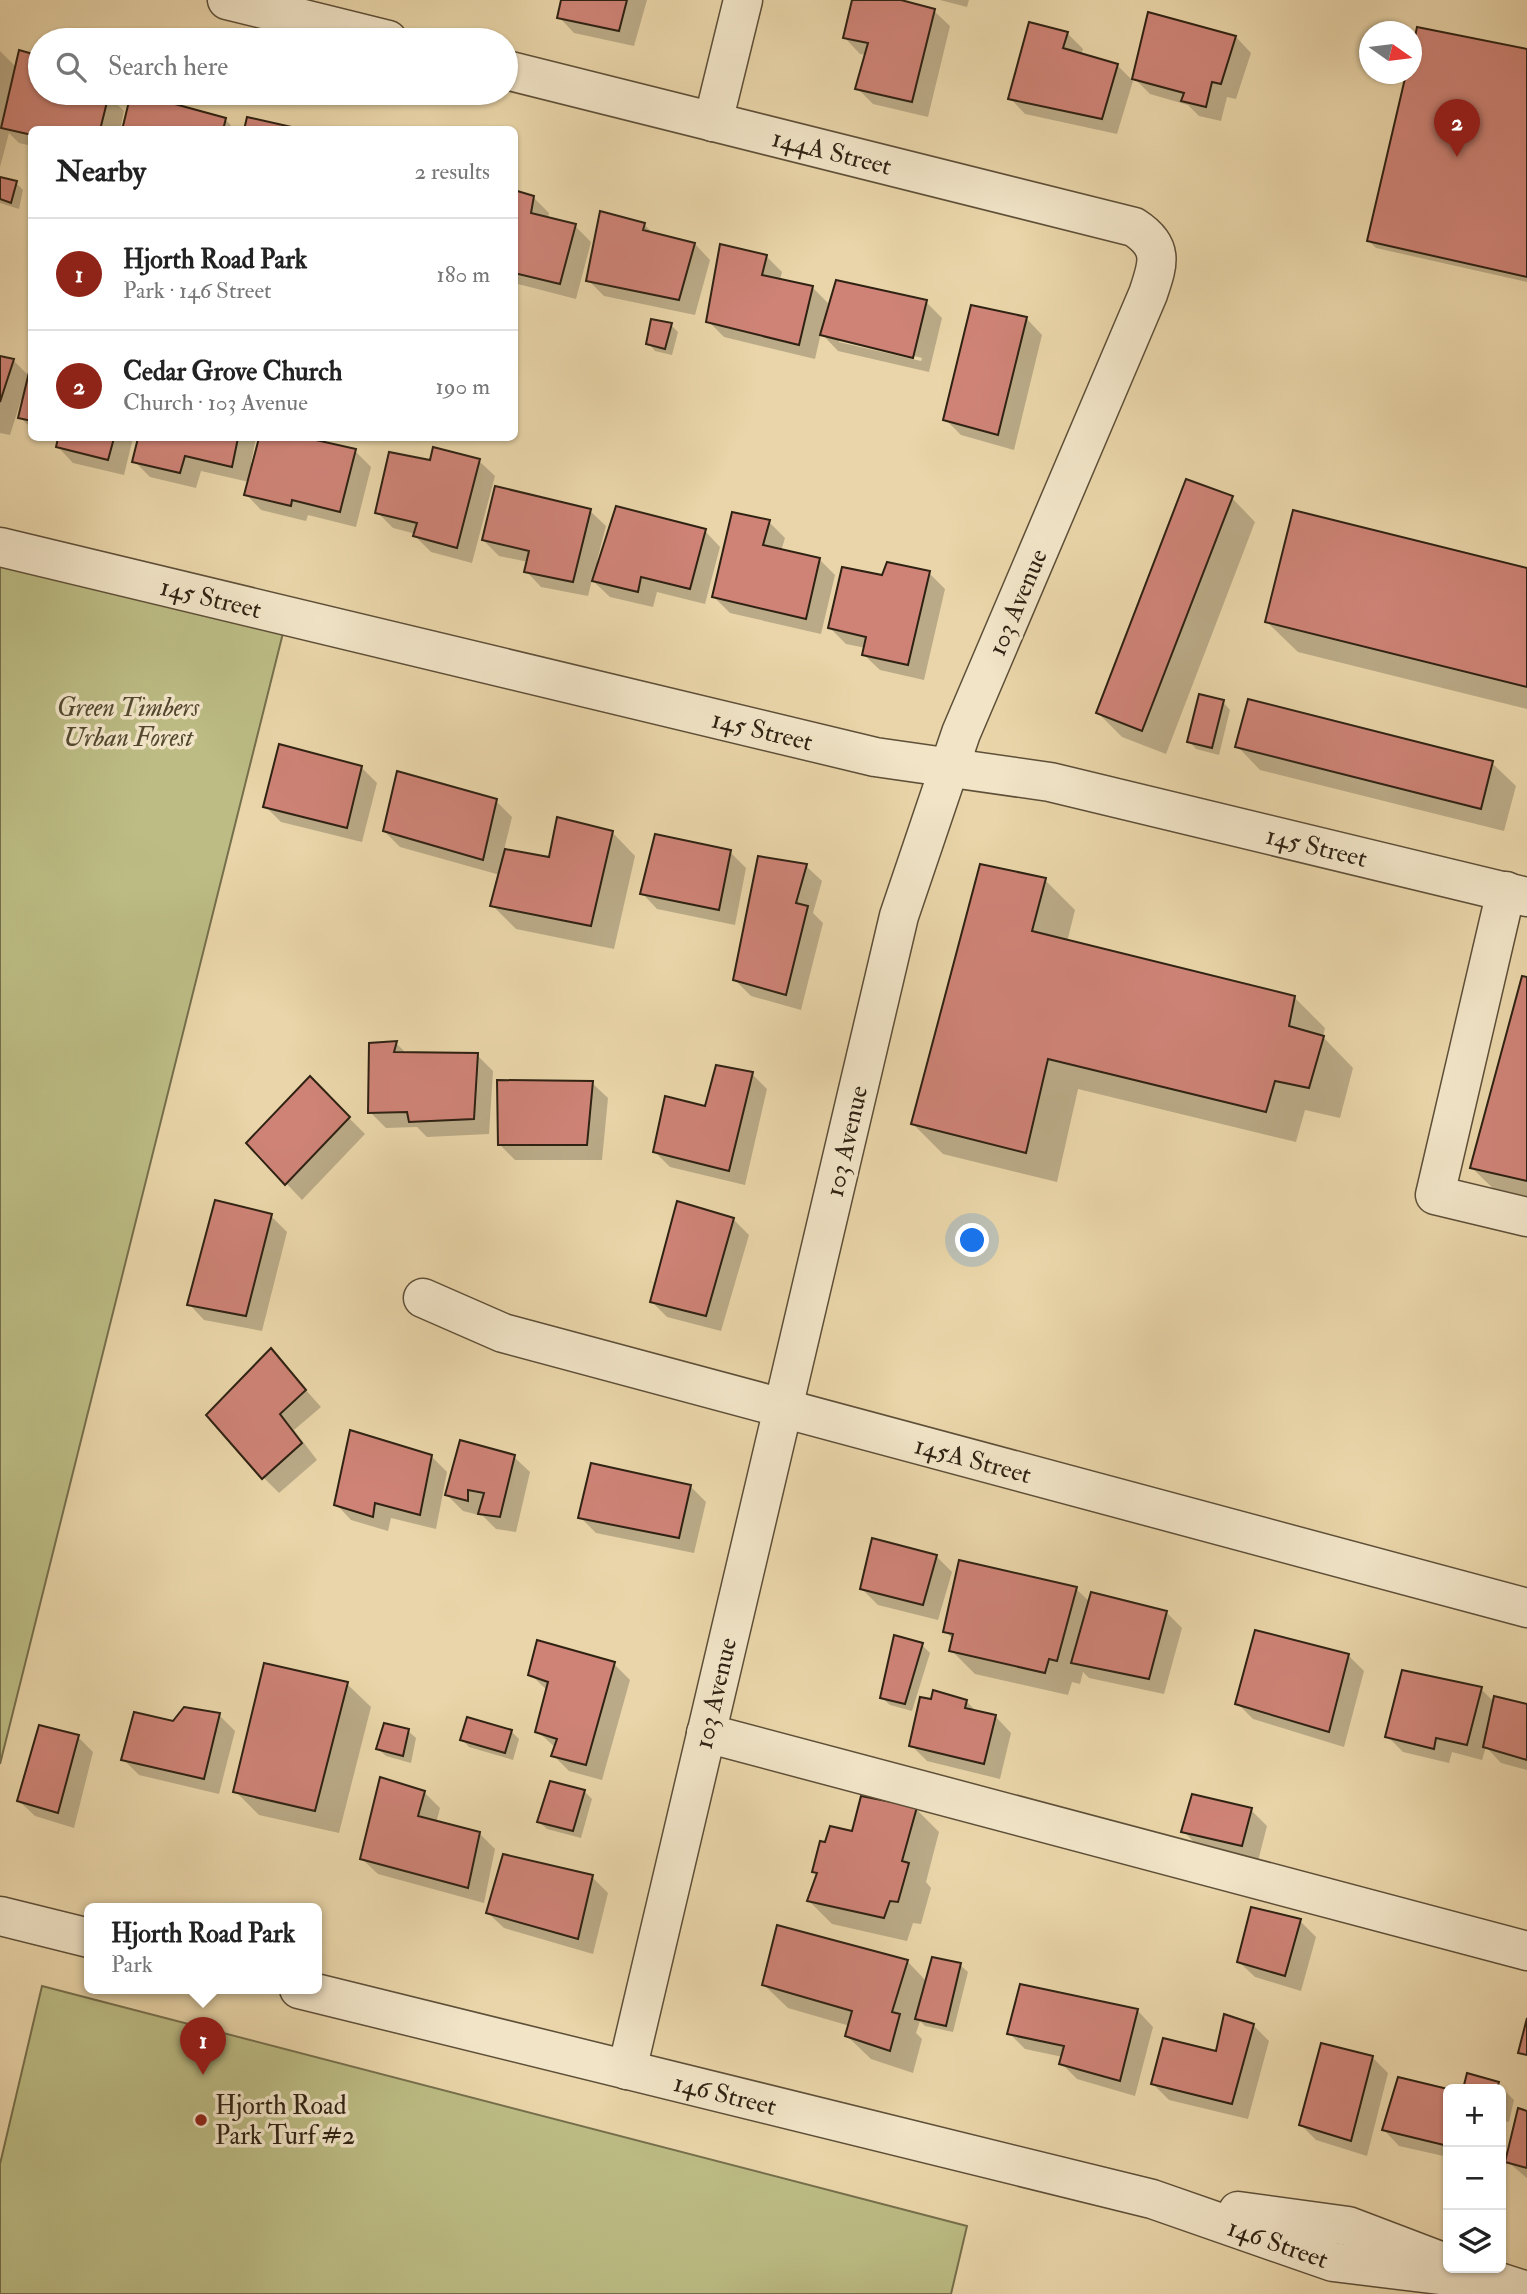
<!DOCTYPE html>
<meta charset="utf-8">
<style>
body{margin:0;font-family:"IM FELL Double Pica",serif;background:#f2f2f2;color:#222}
.controls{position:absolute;right:21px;bottom:21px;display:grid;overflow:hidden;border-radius:10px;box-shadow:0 2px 5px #0004}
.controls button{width:63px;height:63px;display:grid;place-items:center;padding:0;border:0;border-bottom:2px solid #e0e0e0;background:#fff;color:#222;font:35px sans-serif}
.compass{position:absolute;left:1359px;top:21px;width:63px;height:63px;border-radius:50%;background:#fff;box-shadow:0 2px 5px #0004;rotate:104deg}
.you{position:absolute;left:973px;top:1241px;width:24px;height:24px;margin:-18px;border:5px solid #fff;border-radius:50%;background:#1a73e8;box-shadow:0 0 0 10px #1a73e833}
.badge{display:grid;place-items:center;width:46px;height:46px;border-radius:50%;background:#8f2418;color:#fff;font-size:23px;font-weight:700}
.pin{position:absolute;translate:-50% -58px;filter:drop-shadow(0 2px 4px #0008)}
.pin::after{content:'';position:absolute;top:37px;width:24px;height:21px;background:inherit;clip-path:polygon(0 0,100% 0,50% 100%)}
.popup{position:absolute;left:84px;top:1903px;width:238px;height:91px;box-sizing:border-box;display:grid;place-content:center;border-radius:10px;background:#fff;filter:drop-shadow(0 2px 5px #0005);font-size:23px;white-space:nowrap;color:#767676}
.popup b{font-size:26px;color:#222}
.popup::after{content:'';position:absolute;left:50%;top:100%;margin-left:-14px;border:14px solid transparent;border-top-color:#fff}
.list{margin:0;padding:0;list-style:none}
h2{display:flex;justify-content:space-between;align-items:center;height:91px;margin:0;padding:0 28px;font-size:30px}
h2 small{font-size:23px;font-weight:400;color:#767676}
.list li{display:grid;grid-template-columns:46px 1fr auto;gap:21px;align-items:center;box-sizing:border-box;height:112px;padding:0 28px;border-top:2px solid #e0e0e0}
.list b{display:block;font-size:26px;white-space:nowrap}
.list p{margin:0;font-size:23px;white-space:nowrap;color:#767676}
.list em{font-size:23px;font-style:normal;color:#767676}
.icon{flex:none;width:38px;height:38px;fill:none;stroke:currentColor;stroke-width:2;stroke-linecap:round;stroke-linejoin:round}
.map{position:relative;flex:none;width:1527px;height:2294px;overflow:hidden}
.search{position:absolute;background:#fff;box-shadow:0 2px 5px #0004;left:28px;top:28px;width:490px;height:77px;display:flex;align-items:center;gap:18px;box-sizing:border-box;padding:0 24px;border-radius:38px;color:#767676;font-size:26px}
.panel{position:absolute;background:#fff;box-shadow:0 2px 5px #0004;left:28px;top:126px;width:490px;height:315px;border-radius:10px}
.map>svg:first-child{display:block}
.green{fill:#bcbc84;stroke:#766f4c;stroke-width:2}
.shadow{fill:#0003;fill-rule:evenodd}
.building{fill:#ce8376;stroke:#2f2213;stroke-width:2}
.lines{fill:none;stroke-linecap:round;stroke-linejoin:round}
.minor-casing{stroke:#5e4f38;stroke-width:41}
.minor{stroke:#f1e4c7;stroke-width:38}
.poi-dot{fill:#8f2418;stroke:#f1e4c7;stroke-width:2.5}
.labels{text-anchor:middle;stroke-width:7;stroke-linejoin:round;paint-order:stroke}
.street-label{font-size:26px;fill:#2f2213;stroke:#f1e4c7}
.park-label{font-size:26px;font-style:italic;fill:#52482f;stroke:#f1e4c7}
.poi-label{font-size:26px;fill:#2f2213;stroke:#f1e4c7;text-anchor:start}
</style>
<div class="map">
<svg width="1527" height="2294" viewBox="0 0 1527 2294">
<rect width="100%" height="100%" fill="#e9d5a9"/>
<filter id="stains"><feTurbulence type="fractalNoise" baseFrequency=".00286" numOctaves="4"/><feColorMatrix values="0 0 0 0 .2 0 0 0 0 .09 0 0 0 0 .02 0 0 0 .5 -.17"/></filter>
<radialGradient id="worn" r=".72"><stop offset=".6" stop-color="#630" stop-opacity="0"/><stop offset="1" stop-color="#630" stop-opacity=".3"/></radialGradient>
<g class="green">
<path d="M0,552l283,81 -283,1131z"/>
<path d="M42,1986l925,240 -16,68h-951v-130z"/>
</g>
<g class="shadow">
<path d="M562,0h85l-13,46 -60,-13 -15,-16z"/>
<path d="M854,0h40l40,11 16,15 -22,91 -55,-13 -16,-16 9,-33 -6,-1 -15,-16z"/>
<path d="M940,0h29l-2,7z"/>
<path d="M1149,14l87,23 15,16 -15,46 -9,-2 -6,24 -22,-5 -11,-11 -38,-11 -16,-16z"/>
<path d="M1419,29l108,22v231l-151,-34 -7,-7 39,-167h4v-15z"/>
<path d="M1067,33l16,16 -2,6 36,10 16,16 -16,53 -92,-20 -15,-16z"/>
<path d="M0,51l17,17 3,-16 20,6v35h60l8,2 16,16 -4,19h-88v16l-13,-3 -10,-10 -9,34z"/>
<path d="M133,93h21l18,4 11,11 42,11 10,11h-111z"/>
<path d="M0,178l16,5 7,7 -4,19 -19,-6z"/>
<path d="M514,192l19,5 16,16 -1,6 27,7 16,16 -15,57 -62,-16z"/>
<path d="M644,224l10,11 41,9 15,16 -15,55 -91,-19 -16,-16z"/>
<path d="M766,256l16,16 -2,8 32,7 16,16 -2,9 100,-10 16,16 -13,54 -91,-21 -17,-18 -6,26 -91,-22 -16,-16zM839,338l83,20 -1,3 -82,-19z"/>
<path d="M972,307l55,12 15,16 -28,115 -53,-15 -16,-16z"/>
<path d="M671,325l7,7 -6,23 -17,-4 -7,-8z"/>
<path d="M0,357l14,4 16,16 2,-8v60l-12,-12 4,-16 -3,-1 -11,35 -10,-2z"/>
<path d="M53,438h80l-9,37 -51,-12 -15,-16 1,-8z"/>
<path d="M140,438h116l-5,25h3l7,-25h39l55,13 16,16 -15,60 -48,-12 -2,6 -45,-11 -15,-16 3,-12 -48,-11 -5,17 -46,-11 -16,-16z"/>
<path d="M479,461l16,15 -23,87 -41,-11 -16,-16 1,-2 -23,-6 -16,-16 55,-50z"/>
<path d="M1232,498l23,24 -89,232 -44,-17 -24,-24z"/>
<path d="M590,511l16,15 -9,35 3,1 105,-31 15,16 -15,57 -48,-12 -4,15 -43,-10 -18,-17 -4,16 -47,-9 -15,-16 2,-9 -29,-6 -16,-16z"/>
<path d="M769,522l16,16 -4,13 39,9 15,15 -14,59 -91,-21 -16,-16z"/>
<path d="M1527,570v139l-229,-57 -31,-30z"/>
<path d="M929,573l16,16 -21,91 -44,-10 -16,-15 2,-7 -20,-4 -16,-16z"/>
<path d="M1223,702l7,8 -11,45 -23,-6 -7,-8z"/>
<path d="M1237,746l255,17 24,23 -12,45 -244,-61z"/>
<path d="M361,767l16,16 -15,59 -81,-20 -16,-16z"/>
<path d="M496,801l16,16 -8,33 46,9 62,-27 23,24 -21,93 -98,-20 -24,-24 8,-30 -100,-28 -16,-16z"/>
<path d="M730,852l16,16 -11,57 -78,-16 -15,-16z"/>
<path d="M806,866l16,15 -9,32 10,10 -22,87 -50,-14 -16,-16z"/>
<path d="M1045,880l30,30 -8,32 228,56 30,30 -2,9 30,31 -13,50 -35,-8 -9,32 -218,-53 -21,93 -114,-28 -30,-30z"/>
<path d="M1527,979v225l-24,-6 -31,-30z"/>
<path d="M396,1043l11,11 70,1 16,16 -4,63 -62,3 -10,-10 -31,1 -16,-16z"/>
<path d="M752,1074l15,15 -22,96 -75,-18 -16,-16z"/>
<path d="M310,1079l55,55 -63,66 -54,-57z"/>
<path d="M592,1083l16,15 -6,62h-87l-16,-16z"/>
<path d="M271,1216l16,16 -25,99 -58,-11 -15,-16z"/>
<path d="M733,1219l16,16 -28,96 -54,-14 -15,-15z"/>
<path d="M271,1351l50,56 -27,23 23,30 -38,33 -16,-16z"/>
<path d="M431,1456l16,16 -11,57 -45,-11 -3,13 -37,-11 -15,-16z"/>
<path d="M514,1457l16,15 -14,60 -20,-3 -13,-13 -20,-5 -16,-16z"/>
<path d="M690,1486l16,16 -12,51 -98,-20 -16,-16z"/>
<path d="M936,1556l16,16 -14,48 -60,-15 -16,-16z"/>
<path d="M1076,1589l14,13 76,10 16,16 -18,66 -75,-16 -6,-6 -3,12 -8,-2 -4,13 -93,-21 -24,-24 3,-10 -9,-9z"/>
<path d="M922,1645l8,8 -18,58 -22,-6 -8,-7z"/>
<path d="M1348,1655l16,16 -20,76 -91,-28 -16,-16z"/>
<path d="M614,1664l16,16 -28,100 -33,-9 -16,-16 3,-7 -19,-17 11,-40 -18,-17z"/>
<path d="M347,1684l24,23 -32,126 -80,-18 -24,-24z"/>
<path d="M1481,1689l14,14 32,3v64l-26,-7 -15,-16 -4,13 -30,-8 -3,11 -46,-11 -16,-16z"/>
<path d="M966,1701l12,12 18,4 15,16 -11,46 -73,-18 -16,-16z"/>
<path d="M219,1715l16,16 -16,63 -80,-19 -16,-16z"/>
<path d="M408,1731l8,7 -5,25 -25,-7 -8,-7z"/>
<path d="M511,1731l8,8 -6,21 -44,-13 -7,-8z"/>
<path d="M78,1737l15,15 -19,76 -39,-12 -16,-15z"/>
<path d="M584,1791l8,8 -11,39 -34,-9 -8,-7z"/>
<path d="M425,1793l15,15 -4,15 43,10 16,16 -11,54 -106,-29 -16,-15z"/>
<path d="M916,1809l23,23 -13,50 5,6 -10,36 -8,-1 -6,18 -75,-17 -23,-23 9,-26 -4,-4 12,-27z"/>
<path d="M1251,1810l16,16 -9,35 -59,-14 -16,-16z"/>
<path d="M592,1877l16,16 -15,61 -89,-26 -16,-15z"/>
<path d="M1300,1921l16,16 -15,54 -46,-14 -16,-15z"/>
<path d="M907,1961l20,21 33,-17 8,7 -15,60 -28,-6 -5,-5 -4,12 6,6 -9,34 -42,-14 -24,-23 3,-10 -62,-18 -24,-23z"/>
<path d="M1021,1986l117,25 15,16 -18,69 -58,-17 -16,-16 2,-6 -38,-8 -16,-16z"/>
<path d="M1253,2025l16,16 -21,78 -79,-19 -16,-16 64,-31z"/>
<path d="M1372,2057l16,16 -21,83 -51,-16 -16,-16z"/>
<path d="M1468,2076l30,8 16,16 -5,22 -8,-2v-31h-37z"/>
<path d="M1399,2079l49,12v66l-49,-11 -15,-16z"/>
<path d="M1527,2112v66l-20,-17z"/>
</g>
<g class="building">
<path d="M561,0h66l-8,31 -62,-13z"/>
<path d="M852,0h49l34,9 -23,93 -57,-13 13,-46 -25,-5z"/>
<path d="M1148,12l88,24 -15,48 -9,-2 -6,25 -25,-6 3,-8 -52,-14z"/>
<path d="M1029,22l39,10 -5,16 55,16 -16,55 -94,-20z"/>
<path d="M1417,27l110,22v228l-160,-36 39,-167h6v-22z"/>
<path d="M19,50l21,6v37l69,1 -9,36h-68v5l-31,-7z"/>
<path d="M131,93h31l11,2 -2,8 55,15 -3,12h-101z"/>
<path d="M247,117l49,11 -52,2z"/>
<path d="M0,177l17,4 -6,22 -11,-4z"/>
<path d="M514,190l20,6 -3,17 45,11 -16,60 -46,-11z"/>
<path d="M600,211l45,12 -2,7 52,13 -16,57 -93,-19z"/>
<path d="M720,244l47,11 -5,20 51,11 -14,59 -93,-23z"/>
<path d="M836,280l91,20 -14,58 -93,-23z"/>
<path d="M971,305l56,12 -29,118 -55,-15z"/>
<path d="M651,319l21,4 -7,26 -19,-5z"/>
<path d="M0,356l14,3 -14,43z"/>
<path d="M31,364h1v57l-14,-3z"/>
<path d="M58,438h56l-6,22 -52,-13z"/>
<path d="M138,438h100l-6,29 -47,-11 -5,17 -48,-11z"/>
<path d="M259,438h48l49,11 -16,63 -48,-12 -1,6 -47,-11z"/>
<path d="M433,447l47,12 -23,89 -44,-12 4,-13 -42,-10 14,-61 41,8z"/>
<path d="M1186,479l47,17 -91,235 -46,-18z"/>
<path d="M495,486l96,23 -18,73 -49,-10 5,-21 -47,-11z"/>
<path d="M616,506l90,23 -16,60 -49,-12 -3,15 -46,-11z"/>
<path d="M1293,510l234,58v119l-262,-65z"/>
<path d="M732,512l38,8 -7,25 57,13 -14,61 -94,-22z"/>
<path d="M887,562l43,9 -22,94 -46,-10 4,-18 -38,-9 14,-61 40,8z"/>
<path d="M1199,694l25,6 -12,48 -25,-6z"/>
<path d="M1248,699l245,62 -12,48 -246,-62z"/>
<path d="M279,744l83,22 -15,62 -84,-21z"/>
<path d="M397,771l100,28 -14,61 -100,-29z"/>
<path d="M557,817l56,14 -22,95 -101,-20 15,-57 44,8z"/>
<path d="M655,834l76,16 -12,60 -79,-16z"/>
<path d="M758,856l49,8 -11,39 12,3 -22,89 -53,-15z"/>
<path d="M980,864l66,14 -14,53 263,65 -6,30 35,10 -15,52 -34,-7 -9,31 -218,-53 -22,94 -115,-29z"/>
<path d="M1522,976l5,1v204l-57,-13z"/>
<path d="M397,1041l-3,11 84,1 -4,66 -65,3 -2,-10 -39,1 1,-70z"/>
<path d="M716,1065l37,7 -24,99 -76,-19 12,-56 40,10z"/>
<path d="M310,1076l40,41 -65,68 -39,-42z"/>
<path d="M497,1080l96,1 -6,64h-89z"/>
<path d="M215,1200l57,14 -26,102 -59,-11z"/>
<path d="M677,1201l57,17 -28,98 -56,-14z"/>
<path d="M271,1348l35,42 -26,24 22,29 -40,36 -56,-64z"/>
<path d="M350,1430l82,25 -12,60 -45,-12 -2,14 -39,-12z"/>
<path d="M460,1440l55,15 -15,62 -22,-3 6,-21 -16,-3v11l-23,-6z"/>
<path d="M591,1463l100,22 -12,53 -101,-20z"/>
<path d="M872,1538l65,17 -14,50 -63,-16z"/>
<path d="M959,1560l118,27 -20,74 -8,-2 -4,14 -96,-22 4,-17 -10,-2z"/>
<path d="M1091,1592l76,19 -18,68 -78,-16z"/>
<path d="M1255,1630l94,24 -20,78 -94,-28z"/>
<path d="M894,1635l29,8 -18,61 -25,-6z"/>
<path d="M537,1640l78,22 -29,103 -35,-9 6,-17 -22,-7 13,-50 -20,-7z"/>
<path d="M264,1663l84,19 -33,129 -82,-19z"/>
<path d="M1402,1670l80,17 -15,58 -31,-7 -2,11 -49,-12z"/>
<path d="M933,1690l34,10 -2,8 31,7 -12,49 -75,-18 11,-49 11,2z"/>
<path d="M1494,1696l33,8v56l-44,-13z"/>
<path d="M184,1707l36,6 -16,66 -83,-19 13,-48 39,9z"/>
<path d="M467,1717l45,13 -7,23 -45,-13z"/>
<path d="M384,1723l25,6 -6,27 -27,-7z"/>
<path d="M39,1725l40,10 -21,78 -41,-12z"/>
<path d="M380,1777l45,14 -7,25 62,16 -12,56 -108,-29z"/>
<path d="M550,1781l35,9 -12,41 -36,-9z"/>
<path d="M1192,1794l60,14 -10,38 -61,-14z"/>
<path d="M861,1796l56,11 -15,54 7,2 -11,39 -8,-1 -6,17 -77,-17 10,-28 -5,-1 8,-31 5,1 5,-16 22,5z"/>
<path d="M503,1854l90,21 -15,64 -92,-26z"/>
<path d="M1251,1907l50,12 -16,57 -48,-14z"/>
<path d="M777,1925l131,35 -16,52 8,2 -10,37 -45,-15 7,-25 -90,-26z"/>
<path d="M932,1957l29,6 -15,63 -31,-7z"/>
<path d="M1020,1984l118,25 -18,72 -61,-17 5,-18 -57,-12z"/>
<path d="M1224,2014l30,10 -22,80 -81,-20 12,-46 53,13z"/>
<path d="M1527,2018v37l-9,-2z"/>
<path d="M1321,2043l52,13 -22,85 -52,-16z"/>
<path d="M1467,2073l32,9 -2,7h-34z"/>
<path d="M1398,2077l50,12v57l-66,-16z"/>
<path d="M1518,2108l9,3v57l-22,-6z"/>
</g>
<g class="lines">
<defs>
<g id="minor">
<path d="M227,0l161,40"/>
<path id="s1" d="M506,70l628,157c31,20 24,37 14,67l-187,439 -62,183 -272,1154"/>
<path d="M713,122l30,-122"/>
<path id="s2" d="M0,547l875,210 175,25 477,115"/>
<path d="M1506,891l-71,304 92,22"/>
<path id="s3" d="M423,1298l80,35 1024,275"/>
<path d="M706,1733l821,218"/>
<path d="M0,1916l89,22"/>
<path id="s4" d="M299,1989l853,210 181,63 157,19"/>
<path d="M1238,2211l110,15 92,35"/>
<path d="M1468,2272l59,19"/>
</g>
</defs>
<use href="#minor" class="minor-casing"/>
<use href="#minor" class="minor"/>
</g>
<circle class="poi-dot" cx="201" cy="2120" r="7"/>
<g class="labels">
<g class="street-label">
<text dy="9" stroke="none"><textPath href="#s1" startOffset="336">144A Street</textPath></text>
<text dy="9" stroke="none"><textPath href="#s2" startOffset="217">145 Street</textPath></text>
<text transform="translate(1017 602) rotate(-67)" y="9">103 Avenue</text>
<text dy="9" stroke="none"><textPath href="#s2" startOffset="784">145 Street</textPath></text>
<text dy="9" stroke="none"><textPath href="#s2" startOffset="1351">145 Street</textPath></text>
<text transform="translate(846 1141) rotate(-77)" y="9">103 Avenue</text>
<text dy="9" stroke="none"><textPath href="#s3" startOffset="574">145A Street</textPath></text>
<text transform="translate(715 1693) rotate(-77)" y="9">103 Avenue</text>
<text dy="9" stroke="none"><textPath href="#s4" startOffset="439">146 Street</textPath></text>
<text dy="9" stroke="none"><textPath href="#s4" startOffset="1012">146 Street</textPath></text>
</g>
<g class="park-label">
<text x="128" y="716">Green Timbers<tspan x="128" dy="30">Urban Forest</tspan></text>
</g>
<g class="poi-label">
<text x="215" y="2114">Hjorth Road<tspan x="215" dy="30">Park Turf #2</tspan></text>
</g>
</g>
<rect width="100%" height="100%" filter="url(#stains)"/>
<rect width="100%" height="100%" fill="url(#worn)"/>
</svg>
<div class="controls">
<button>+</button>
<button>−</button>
<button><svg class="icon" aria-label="layers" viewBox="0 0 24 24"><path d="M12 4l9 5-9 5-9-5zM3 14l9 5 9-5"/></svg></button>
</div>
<svg class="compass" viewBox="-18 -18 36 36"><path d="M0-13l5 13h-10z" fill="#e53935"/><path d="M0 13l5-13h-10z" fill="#767676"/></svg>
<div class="you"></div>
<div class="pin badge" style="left:203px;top:2075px">1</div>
<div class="popup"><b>Hjorth Road Park</b>Park</div>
<div class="pin badge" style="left:1457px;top:157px">2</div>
<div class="search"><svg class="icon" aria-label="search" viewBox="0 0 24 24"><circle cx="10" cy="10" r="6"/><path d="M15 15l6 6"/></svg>Search here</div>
<section class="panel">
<h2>Nearby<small>2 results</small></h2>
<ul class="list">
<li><span class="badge">1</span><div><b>Hjorth Road Park</b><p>Park · 146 Street</p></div><em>180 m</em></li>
<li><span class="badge">2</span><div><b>Cedar Grove Church</b><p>Church · 103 Avenue</p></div><em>190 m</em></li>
</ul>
</section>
</div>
